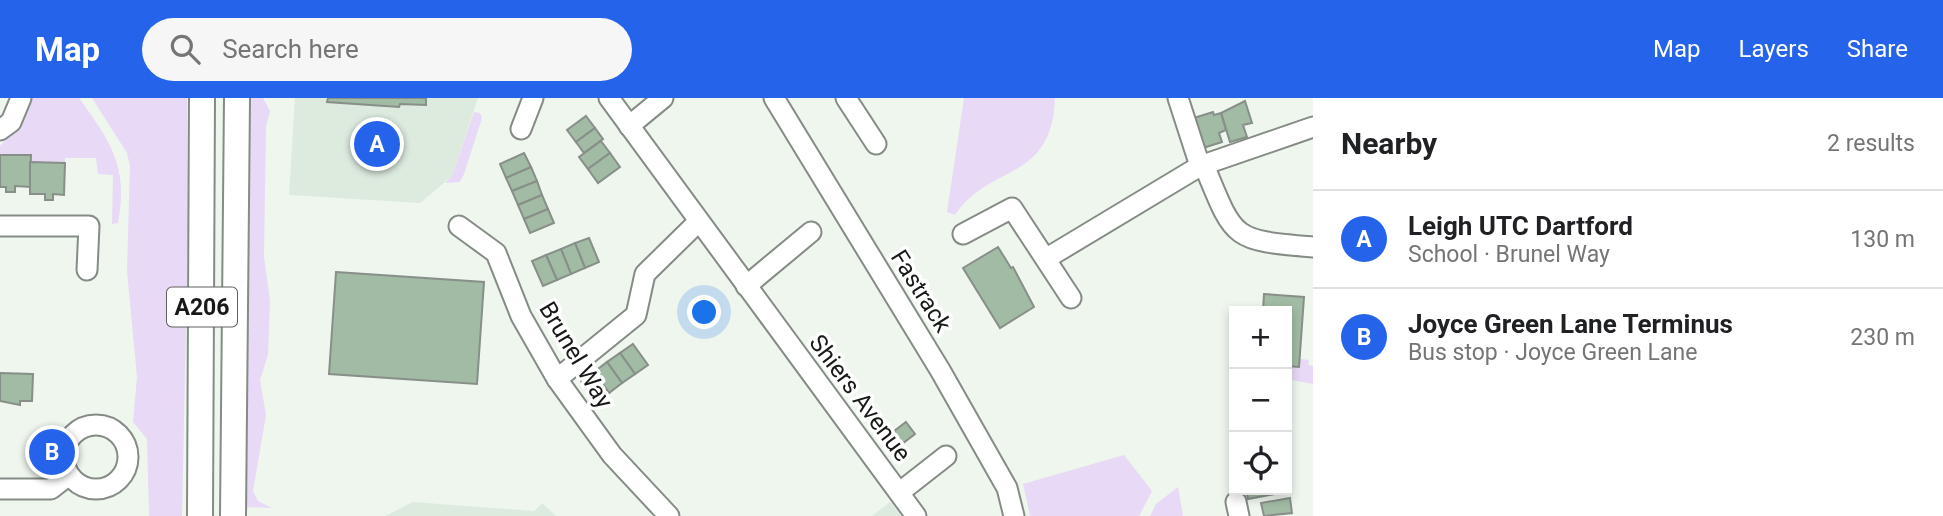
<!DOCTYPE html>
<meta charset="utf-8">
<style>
body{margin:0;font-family:Roboto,sans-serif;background:#f6f6f6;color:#202124}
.controls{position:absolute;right:21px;bottom:21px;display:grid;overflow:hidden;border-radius:0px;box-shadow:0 4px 10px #0003}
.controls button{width:63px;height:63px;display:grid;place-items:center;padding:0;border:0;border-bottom:2px solid #e0e0e0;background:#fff;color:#202124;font:35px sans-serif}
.you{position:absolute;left:705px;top:215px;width:24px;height:24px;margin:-18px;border:5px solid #fff;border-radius:50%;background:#1a73e8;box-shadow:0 0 0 10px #1a73e833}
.badge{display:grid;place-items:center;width:46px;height:46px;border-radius:50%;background:#2563eb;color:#fff;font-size:23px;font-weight:700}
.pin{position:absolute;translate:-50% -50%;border:4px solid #fff;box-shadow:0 2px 7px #0006}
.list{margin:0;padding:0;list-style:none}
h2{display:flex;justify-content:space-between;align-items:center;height:91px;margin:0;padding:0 28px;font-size:30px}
h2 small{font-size:23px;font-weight:400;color:#757577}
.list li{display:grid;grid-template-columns:46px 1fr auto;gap:21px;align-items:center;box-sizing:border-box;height:98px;padding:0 28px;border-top:2px solid #e0e0e0}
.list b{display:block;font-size:26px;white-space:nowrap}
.list p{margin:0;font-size:23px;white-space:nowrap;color:#757577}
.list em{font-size:23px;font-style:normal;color:#757577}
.icon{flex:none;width:38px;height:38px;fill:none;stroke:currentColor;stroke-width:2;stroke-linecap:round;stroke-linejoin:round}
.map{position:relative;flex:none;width:1313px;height:418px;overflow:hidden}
header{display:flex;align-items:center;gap:42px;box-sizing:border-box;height:98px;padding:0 35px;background:#2563eb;color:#fff}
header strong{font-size:33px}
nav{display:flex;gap:38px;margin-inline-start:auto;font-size:24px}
.search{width:490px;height:63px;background:#f6f6f6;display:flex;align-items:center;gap:18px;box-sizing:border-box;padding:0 24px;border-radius:38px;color:#757577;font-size:26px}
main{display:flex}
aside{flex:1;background:#fff}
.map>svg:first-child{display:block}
.built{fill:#ddebdf}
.green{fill:#e8d9f6}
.building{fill:#a1bba4;stroke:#888f89;stroke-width:2}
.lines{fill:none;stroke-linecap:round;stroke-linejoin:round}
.minor-casing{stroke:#848c85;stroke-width:23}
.major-casing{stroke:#848c85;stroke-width:28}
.minor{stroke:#fff;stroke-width:19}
.major{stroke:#fff;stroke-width:24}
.labels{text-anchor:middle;stroke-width:7;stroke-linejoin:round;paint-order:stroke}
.shield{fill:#fff;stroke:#5c5e5c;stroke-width:2}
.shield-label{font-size:23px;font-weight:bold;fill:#161916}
.street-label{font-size:24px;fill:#161916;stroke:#fff}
</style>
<header>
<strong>Map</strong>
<div class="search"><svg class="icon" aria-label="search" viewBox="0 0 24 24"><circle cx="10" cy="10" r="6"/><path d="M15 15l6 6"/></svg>Search here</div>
<nav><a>Map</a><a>Layers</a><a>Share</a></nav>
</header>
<main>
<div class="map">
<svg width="1313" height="418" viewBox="0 0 1313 418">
<rect width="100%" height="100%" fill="#eef6ee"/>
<g class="built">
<path d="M295,0h183l-26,78 -32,27 -131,-8z"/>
<path d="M413,404l121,9 8,-8 14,13h-171z"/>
<path d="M890,404l11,14h-29z"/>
</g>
<g class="green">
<path d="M28,0h51c31,43 50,69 39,125l-6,1 1,-49 -15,-1 -2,-16h-31v5l-35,-1v-7h-30v-9l20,-22z"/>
<path d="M92,0h95l1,135 -6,283h-33l-2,-77 -14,-17 4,-45 -10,-106 3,-105 -3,-13z"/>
<path d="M249,0h14l7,13 -4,16 -2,130 6,44 -2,54 -8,25 6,35 -13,76 5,10 14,7 -26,-1z"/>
<path d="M964,0h91c-3,85 -66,65 -100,117l-8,-3z"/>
<path d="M474,14l6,1 2,5 -18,56 -4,8 -15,1 7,-7z"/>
<path d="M1300,261l9,1 -1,5 5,1v18l-26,-5v-13l12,1z"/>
<path d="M1124,357l28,36 -13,25h-109l-7,-32z"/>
<path d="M1178,389l5,29h-33l6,-12z"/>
</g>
<g class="building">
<path d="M328,0h98v7l-26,-1 -1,3 -72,-5z"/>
<path d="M1245,3l7,22 -9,2 4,12 -17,5 -9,-29z"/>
<path d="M1213,14l1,3 7,-2 5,17 -7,3 3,9 -19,6 -9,-30z"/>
<path d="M586,18l9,12 -19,14 -9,-12z"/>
<path d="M595,30l8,11 -19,14 -8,-11z"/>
<path d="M601,43l9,12 -22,16 -9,-12z"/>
<path d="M524,55l7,14 -25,11 -6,-14z"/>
<path d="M610,55l10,14 -22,16 -10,-14z"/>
<path d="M0,57h31l-1,32 -15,-1v6h-9v-5h-6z"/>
<path d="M30,64l35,1 -1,32 -11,-1v6h-8v-6h-15z"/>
<path d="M531,69l6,14 -25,10 -6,-13z"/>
<path d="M537,83l5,14 -24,10 -6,-14z"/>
<path d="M542,97l6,14 -24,10 -6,-14z"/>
<path d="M548,111l6,14 -24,10 -6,-14z"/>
<path d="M589,140l10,24 -14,6 -10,-25z"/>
<path d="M575,145l10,25 -14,6 -10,-25z"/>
<path d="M998,149l13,21 2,-1 21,40 -34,21 -37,-60z"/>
<path d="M561,151l10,25 -14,6 -11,-25z"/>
<path d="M546,157l11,25 -14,6 -11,-25z"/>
<path d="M336,174l148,10 -7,102 -148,-10z"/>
<path d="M1264,196l40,3 -5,70 -12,-1v-55h-24z"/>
<path d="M633,246l15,21 -13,9 -15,-21z"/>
<path d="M620,255l15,21 -13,9 -15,-21z"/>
<path d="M607,264l15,21 -13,10 -15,-21z"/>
<path d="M594,274l15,21 -13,9 -15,-21z"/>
<path d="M0,275l33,1 -1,27h-12v4l-20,-4z"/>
<path d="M906,324l9,12 -17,13 -9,-12z"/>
<path d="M1246,392h29v4l-27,5z"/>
<path d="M1290,400l2,15 -28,3 -3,-13z"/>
</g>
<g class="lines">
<defs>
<g id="minor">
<path d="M609,0l307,418"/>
<path d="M774,0l166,272 67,118 7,28"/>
<path d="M846,0l30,46"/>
<path d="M1178,0l22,68"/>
<path d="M629,28l34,-28"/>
<path d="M521,31l12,-31"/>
<path d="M0,32l11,-8 10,-24"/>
<path d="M1204,67c31,76 28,75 109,82"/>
<path d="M0,128h89l-2,44"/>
<path d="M459,128l37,27 25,63 36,63 55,76 57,61"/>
<path d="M963,136l49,-26 59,90"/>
<path d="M1047,160l153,-92 113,-39"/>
<path d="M746,188l65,-54"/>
<path d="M557,281l79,-64 9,-41 53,-52"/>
<circle cx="96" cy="359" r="32"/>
<path d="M0,391h51l18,-14"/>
<path d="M900,394l46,-36"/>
<path d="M1236,404l3,14"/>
</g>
<g id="major">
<path d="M200,418l2,-418"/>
<path d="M233,418l4,-418"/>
</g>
</defs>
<use href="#minor" class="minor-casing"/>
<use href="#major" class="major-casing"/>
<use href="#minor" class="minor"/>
<use href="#major" class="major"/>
</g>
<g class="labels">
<rect class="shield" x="167" y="189.5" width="70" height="39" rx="5"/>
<g class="shield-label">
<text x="202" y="217">A206</text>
</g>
<g class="street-label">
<text transform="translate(921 193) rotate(58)" y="8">Fastrack</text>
<text transform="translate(576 257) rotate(59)" y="8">Brunel Way</text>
<text transform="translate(860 300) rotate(53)" y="8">Shiers Avenue</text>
</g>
</g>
</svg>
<div class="controls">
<button>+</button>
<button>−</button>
<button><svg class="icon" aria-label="locate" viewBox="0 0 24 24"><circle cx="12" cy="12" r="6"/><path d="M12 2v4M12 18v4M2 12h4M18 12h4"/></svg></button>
</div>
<div class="you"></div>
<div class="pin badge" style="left:377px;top:46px">A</div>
<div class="pin badge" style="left:52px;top:354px">B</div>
</div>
<aside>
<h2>Nearby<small>2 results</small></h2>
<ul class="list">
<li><span class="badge">A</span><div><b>Leigh UTC Dartford</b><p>School · Brunel Way</p></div><em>130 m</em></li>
<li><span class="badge">B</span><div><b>Joyce Green Lane Terminus</b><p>Bus stop · Joyce Green Lane</p></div><em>230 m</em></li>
</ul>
</aside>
</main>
